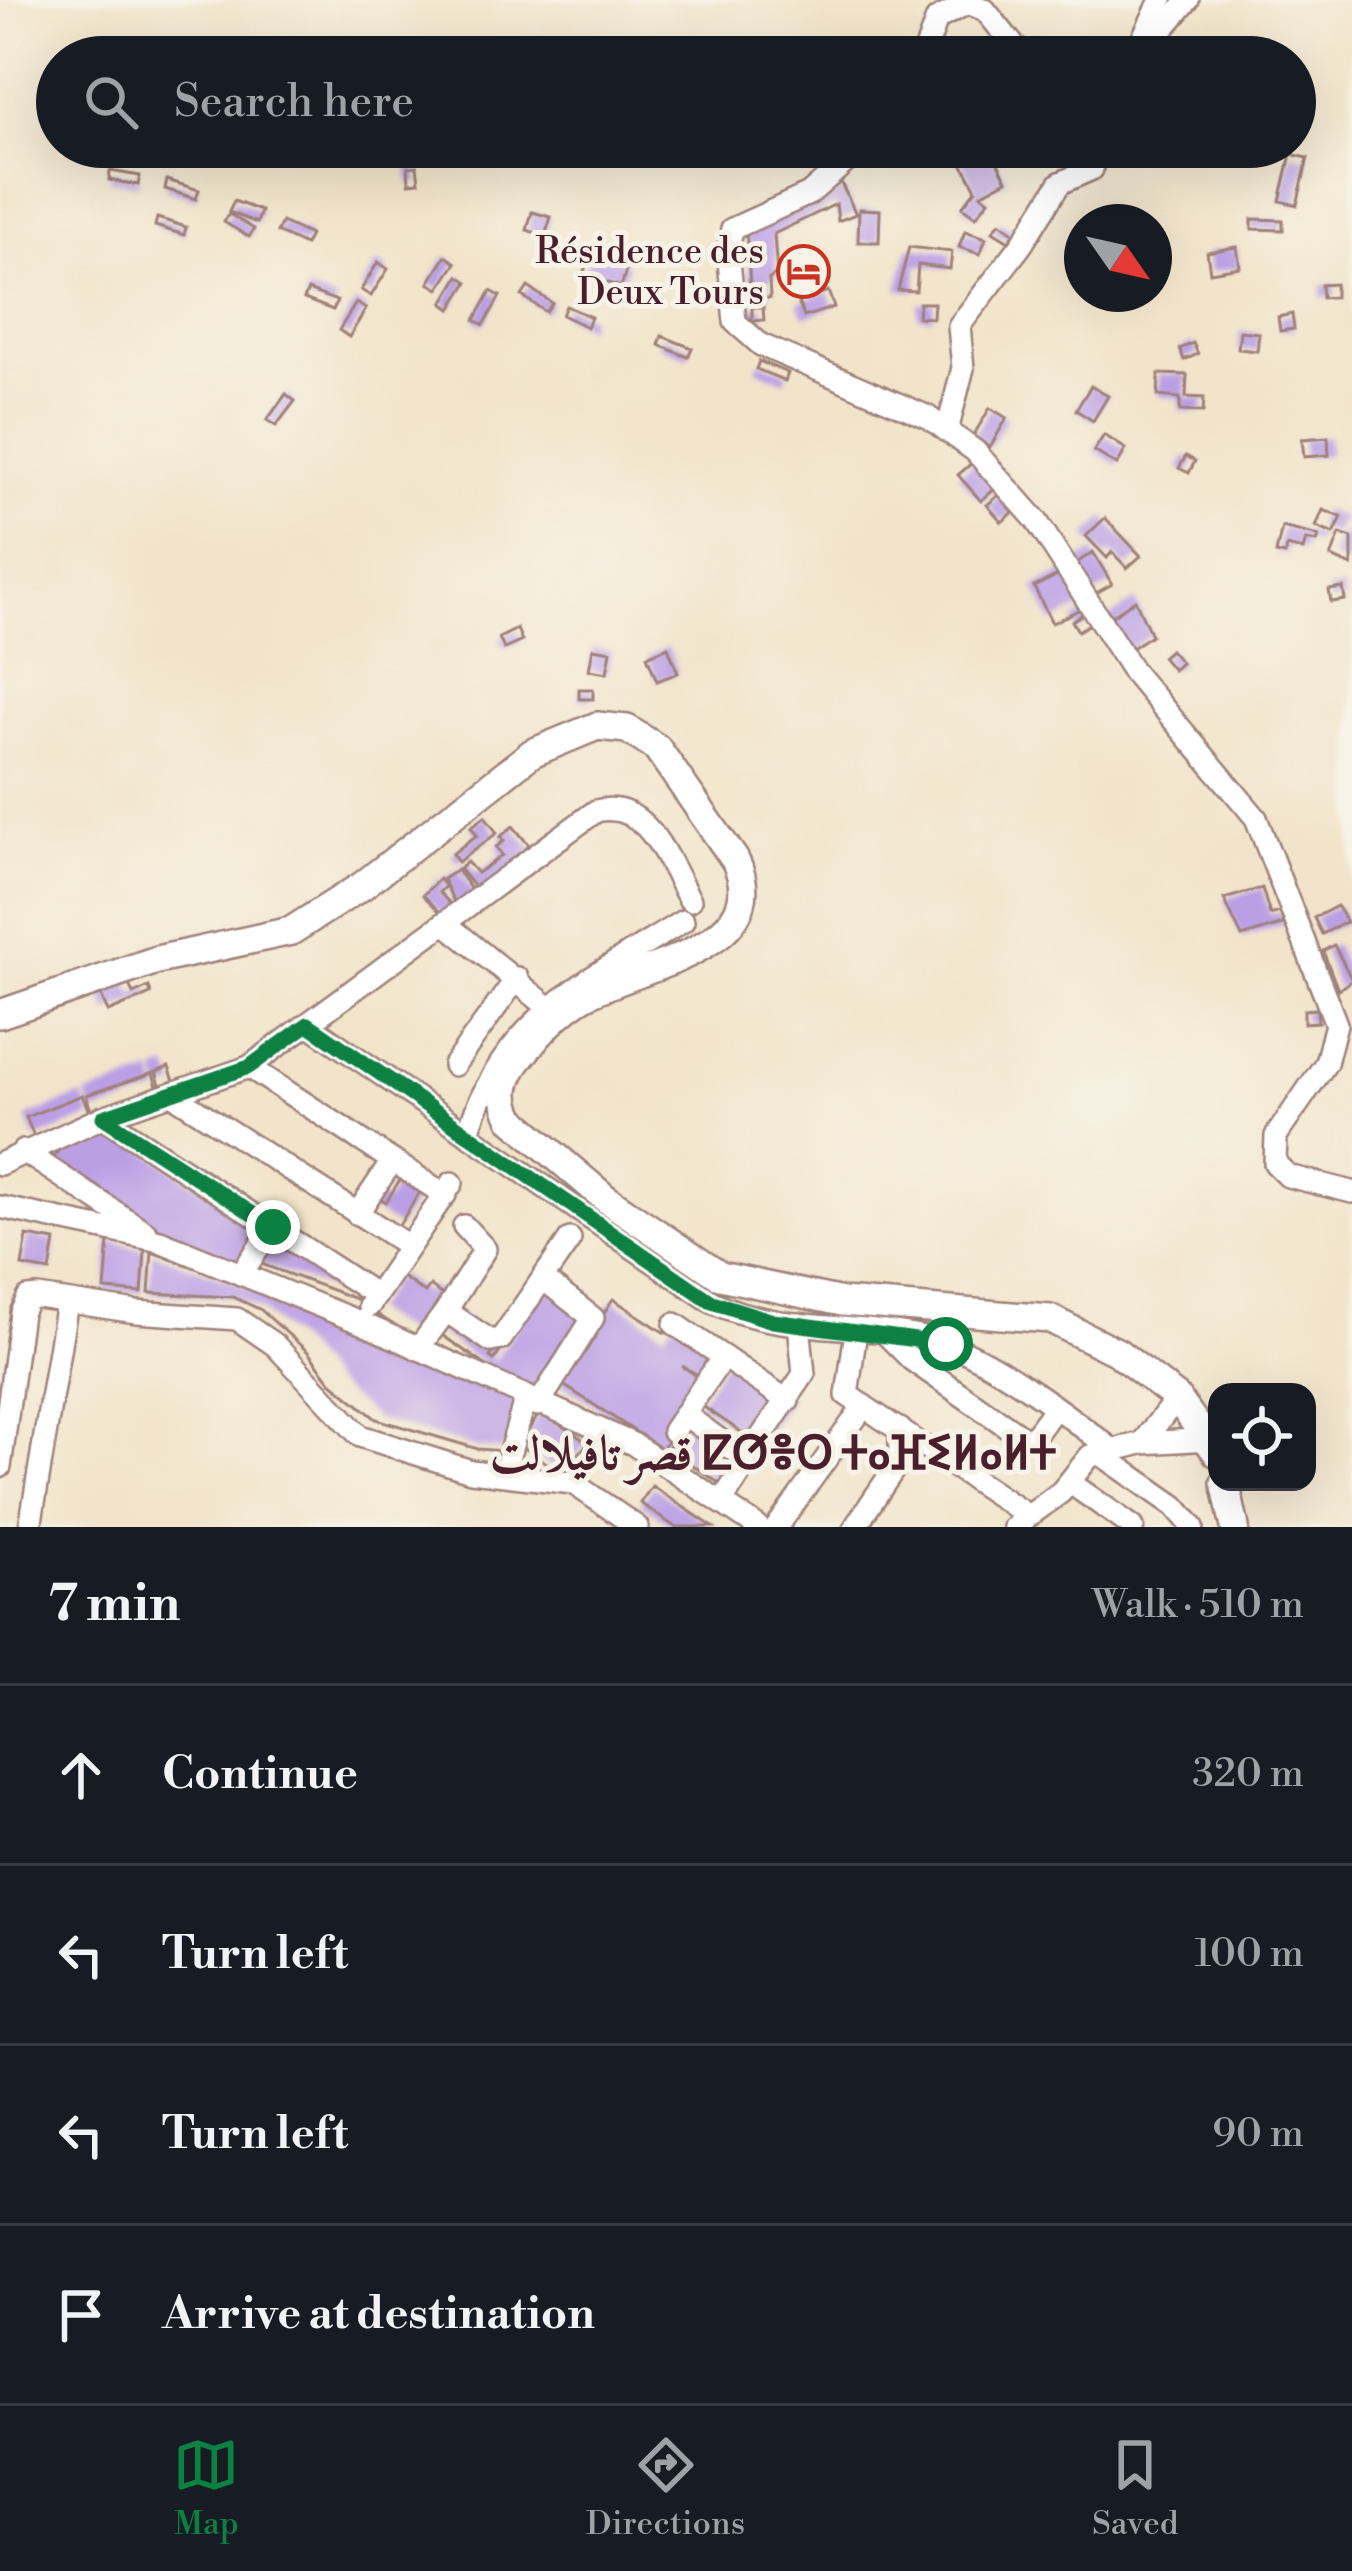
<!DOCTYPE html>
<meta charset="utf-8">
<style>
body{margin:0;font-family:"Libre Bodoni",Amiri,"Noto Sans Tifinagh",serif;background:#242831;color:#f1f3f6}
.controls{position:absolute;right:36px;bottom:36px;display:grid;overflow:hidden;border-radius:24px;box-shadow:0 12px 48px #0002}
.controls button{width:108px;height:108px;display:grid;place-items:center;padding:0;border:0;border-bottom:3px solid #363941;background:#171b24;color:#f1f3f6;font:60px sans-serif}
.compass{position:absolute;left:1064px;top:204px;width:108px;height:108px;border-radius:50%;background:#171b24;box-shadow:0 12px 48px #0002;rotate:124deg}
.stop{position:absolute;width:36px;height:36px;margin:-27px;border:9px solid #0b8043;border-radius:50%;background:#fff}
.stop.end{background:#0b8043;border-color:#fff;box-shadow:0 3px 12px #0008}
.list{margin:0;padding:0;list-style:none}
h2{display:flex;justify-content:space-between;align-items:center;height:156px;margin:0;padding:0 48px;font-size:51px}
h2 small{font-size:39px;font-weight:400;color:#9ea1a6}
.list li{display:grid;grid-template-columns:78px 1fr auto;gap:36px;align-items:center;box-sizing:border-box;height:180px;padding:0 48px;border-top:3px solid #363941}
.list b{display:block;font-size:45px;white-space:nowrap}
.list em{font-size:39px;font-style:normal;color:#9ea1a6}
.icon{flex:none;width:66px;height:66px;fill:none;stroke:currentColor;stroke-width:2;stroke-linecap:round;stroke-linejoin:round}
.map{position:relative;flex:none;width:1352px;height:1527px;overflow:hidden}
.search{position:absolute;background:#171b24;box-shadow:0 12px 48px #0002;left:36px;right:36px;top:36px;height:132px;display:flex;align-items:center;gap:30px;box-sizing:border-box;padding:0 42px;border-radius:66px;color:#9ea1a6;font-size:45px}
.sheet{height:876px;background:#171b24}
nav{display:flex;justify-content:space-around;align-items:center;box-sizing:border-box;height:168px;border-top:3px solid #363941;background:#171b24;font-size:33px;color:#9ea1a6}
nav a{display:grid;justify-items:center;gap:6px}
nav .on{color:#0b8043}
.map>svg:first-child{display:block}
.building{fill:#bb9fe5}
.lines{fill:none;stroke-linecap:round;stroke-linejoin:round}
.minor-casing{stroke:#9e827a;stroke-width:26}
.major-casing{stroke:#9e827a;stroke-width:32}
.minor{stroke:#fff;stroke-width:21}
.major{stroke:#fff;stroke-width:27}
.route{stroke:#0b8043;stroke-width:15}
.labels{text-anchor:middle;stroke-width:10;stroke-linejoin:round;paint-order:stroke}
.poi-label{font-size:36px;fill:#4a1f2b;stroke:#f7f3e8;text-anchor:end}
.district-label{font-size:48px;font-weight:bold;fill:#4a1f2b;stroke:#f7f3e8}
</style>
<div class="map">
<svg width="1352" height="1527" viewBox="0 0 1352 1527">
<rect width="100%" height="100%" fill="#f7f3e8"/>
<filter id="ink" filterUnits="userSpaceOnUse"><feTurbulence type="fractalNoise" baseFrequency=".00833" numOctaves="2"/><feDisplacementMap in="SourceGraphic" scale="24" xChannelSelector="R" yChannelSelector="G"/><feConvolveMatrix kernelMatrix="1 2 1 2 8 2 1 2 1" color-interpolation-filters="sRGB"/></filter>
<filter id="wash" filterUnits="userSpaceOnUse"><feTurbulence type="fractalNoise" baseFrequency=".004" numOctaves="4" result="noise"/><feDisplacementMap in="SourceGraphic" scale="48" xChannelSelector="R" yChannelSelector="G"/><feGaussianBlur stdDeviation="2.7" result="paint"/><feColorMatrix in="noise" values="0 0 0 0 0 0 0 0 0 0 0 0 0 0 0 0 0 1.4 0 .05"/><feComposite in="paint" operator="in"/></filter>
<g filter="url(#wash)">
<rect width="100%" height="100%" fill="#f2e4ca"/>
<g id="blocks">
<g class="building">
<path d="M969,147h20l18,33 -26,14 8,6 -13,17 -14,-10 14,-18 -19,-35z"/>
<path d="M1291,154l17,4 -11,47 -17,-4z"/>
<path d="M417,166l2,16 -10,1 -1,-16z"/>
<path d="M110,171l30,5 -2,9 -29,-5z"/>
<path d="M167,180l32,10 -3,9 -31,-10z"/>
<path d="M840,181l16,33 -18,7 -2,-17 -62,30 3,40 -8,5 1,19 -19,1 -5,-71z"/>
<path d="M234,201l27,10 -4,12 -28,-11z"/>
<path d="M859,209l21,1 -1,32h-21z"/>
<path d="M532,212l19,5 -6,19 -18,-6z"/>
<path d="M229,214l25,15 -5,8 -25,-15z"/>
<path d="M157,218l29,9 -2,8 -29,-9z"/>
<path d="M1252,219l31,1v10l-31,-1z"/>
<path d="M282,222l28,13 -5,10 -28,-13z"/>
<path d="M1000,222l15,11 -6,8 -16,-10z"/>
<path d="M965,231l21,7 -6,16 -21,-7z"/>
<path d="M909,247l43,5 -2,17 -32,-4 -2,26 -18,-1z"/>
<path d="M1237,247l3,20 -30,5 -3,-20z"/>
<path d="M591,252l37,12 -7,23 -38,-12z"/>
<path d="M446,256l10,7 -17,26 -10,-6z"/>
<path d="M378,262l10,7 -17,27 -10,-6z"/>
<path d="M459,276l9,6 -17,27 -8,-6z"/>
<path d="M1335,284v13l-13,1 -1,-13z"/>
<path d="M528,287l24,16 -6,9 -24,-16z"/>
<path d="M308,290l29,11 -4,9 -29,-11z"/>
<path d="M491,291l9,5 -16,29 -9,-5z"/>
<path d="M828,291l6,16 -30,10 -6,-15z"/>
<path d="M356,303l10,6 -17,28 -10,-7z"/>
<path d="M919,303h15l-1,15 -15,-1z"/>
<path d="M566,306l25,11 -4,10 -25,-12z"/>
<path d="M752,307h11l1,13 -12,1z"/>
<path d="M1292,314l2,15 -14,2 -2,-14z"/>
<path d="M1240,331l19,2 -2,18 -19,-2z"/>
<path d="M662,336l30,12 -4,9 -29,-12z"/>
<path d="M1193,343l5,11 -14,6 -4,-11z"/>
<path d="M759,361l29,12 -3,8 -29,-12z"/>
<path d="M1159,374l28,1 -1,22 18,1 -1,14 -23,-1v-13l-22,-2z"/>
<path d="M1091,386l17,10 -15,25 -17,-11z"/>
<path d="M286,394l9,7 -19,25 -9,-6z"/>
<path d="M990,408l17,10 -17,29 -17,-11z"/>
<path d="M1104,435l22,14 -9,16 -23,-14z"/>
<path d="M1328,437l1,18 -25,2 -2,-18z"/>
<path d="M1186,456l9,5 -6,12 -10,-5z"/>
<path d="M974,461l23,26 -16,14 -23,-26z"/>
<path d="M1001,493l15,17 -14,12 -15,-17z"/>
<path d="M1323,510l19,7 -8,17 -18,-7z"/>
<path d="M1105,518l36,38 -14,12 -15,-16 -5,6 -21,-22z"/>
<path d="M1282,527l37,9 -2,6 -11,-2 -3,10 -16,-4 -2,9 -9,-2z"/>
<path d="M1340,534l12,4v28l-21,-9z"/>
<path d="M1093,552l19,32 -21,12 -13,-34z"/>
<path d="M1066,571l18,36 -32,16 -18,-36z"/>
<path d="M1343,588l2,12 -14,2 -2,-12z"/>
<path d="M1135,600l16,35 -24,16 -21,-31z"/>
<path d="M1087,611l6,11 -15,9 -6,-10z"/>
<path d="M517,629l5,12 -18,8 -5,-11z"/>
<path d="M668,647l10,26 -21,8 -10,-25z"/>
<path d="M593,648l18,3 -4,22 -18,-3z"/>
<path d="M1170,650l11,13 -8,7 -11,-13z"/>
<rect x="579" y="689" width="14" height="10"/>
<path d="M485,816l12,17 -39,29 -6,-8 25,-19 -6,-8z"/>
<path d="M513,826l20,24 -53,44 -21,-25 8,-7 10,11 19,-13 6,-5 -6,-8 8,-6 -4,-4z"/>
<path d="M457,870l18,25 -18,13 -14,-29z"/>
<path d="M439,879l7,7 -7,6 15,16 -9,9 -22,-22z"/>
<path d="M1262,888l8,27 10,-3 4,12 -42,13 -18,-38z"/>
<path d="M1337,906l9,16 -24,12 -8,-16z"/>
<path d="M1334,945l18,35 -14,10 -15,-39z"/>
<path d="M128,982l5,12 16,-7 2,7 -43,18 -8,-19z"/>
<path d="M1317,1009l1,13 -14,1v-13z"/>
<path d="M169,1067l7,19 -14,5 -6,-19z"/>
<path d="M153,1073l6,20 -67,21 -6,-19z"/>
<path d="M82,1095l9,22 -56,22 -9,-22z"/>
<path d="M101,1122l162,105 -24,37 -78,-33 -109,-71 16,-24z"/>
<path d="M401,1178l20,12 -23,37 -33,-21 13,-9 8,5z"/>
<path d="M274,1234l92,59 -5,8 -105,-39z"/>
<path d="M27,1236l28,5 -5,30 -28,-5z"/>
<path d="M109,1240l36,10 -3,43 -37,-3z"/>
<path d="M152,1252l194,70 175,79 -17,50 -26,-2 -102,-30 -45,-37 -23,-30 -47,-42 -28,-13 -84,-4z"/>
<path d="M398,1274l27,19 5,-7 22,16 -32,40 -48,-31z"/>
<path d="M548,1282l49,33 -59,86 -102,-70 15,-22 48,34 -9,14 4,3z"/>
<path d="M613,1299l52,34 9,-13 51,33 -18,27 -25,-14 24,16 -44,67 -103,-67z"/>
<path d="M729,1355l62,41 -32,48 -61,-41z"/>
<path d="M541,1411l47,32 -27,30 -42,-29z"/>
<path d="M692,1413l56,49 -19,28 -61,-42z"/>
<path d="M652,1486l61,41h-38l-35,-24z"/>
</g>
</g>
</g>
<g filter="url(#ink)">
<use href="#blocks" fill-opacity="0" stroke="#9e827a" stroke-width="3"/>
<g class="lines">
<defs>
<g id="minor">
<path d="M1139,46l22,-46"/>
<path d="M923,57l14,-38 31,-16 17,7 38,47"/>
<path d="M1139,57l49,-57"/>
<path d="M863,147l-54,47 -77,35 -4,22 7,71 26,23 167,72 47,34 61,69 98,153 122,145 80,206 -10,39 -50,73 -1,27 13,13 64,16"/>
<path d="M947,431l16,-63 -4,-42 63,-82 38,-61 32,-14 2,-22"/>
<path d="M445,923l102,83"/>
<path d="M308,1024l404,278c72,34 154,19 228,40 50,14 131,76 174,109"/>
<path d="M454,1065l63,-87"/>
<path d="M249,1067l196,128"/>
<path d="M175,1096l232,149"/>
<path d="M103,1117l273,178"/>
<path d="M468,1133c35,-115 121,-153 215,-212"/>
<path d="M23,1151l124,82"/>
<path d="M0,1164l103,-47 146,-50 347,-256c52,-13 72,52 94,89"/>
<path d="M0,1207l160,34 199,81 274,122 125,83"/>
<path d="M357,1214l34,-51"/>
<path d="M464,1226l21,23 -39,62 45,30 10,-2 69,-100"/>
<path d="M241,1274l32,-47"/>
<path d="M369,1306l83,-123"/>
<path d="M675,1324l113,77"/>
<path d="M856,1331l-9,64 180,120"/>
<path d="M885,1333l27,27 113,79h7l22,-30"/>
<path d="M418,1349l28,-38"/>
<path d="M538,1405l55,-87 -50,-39"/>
<path d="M684,1414l59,43v12l-21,32"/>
<path d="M673,1431l50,-74"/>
<path d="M1142,1443l35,-45"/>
<path d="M1099,1453l76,53 18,21"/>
<path d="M744,1462l60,-88 -5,-50"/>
<path d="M0,1467l21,-154 7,-15 10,-1 98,15 101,7 38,26 85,91 111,35 102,12 64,44"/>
<path d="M504,1473l21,-73"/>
<path d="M1069,1482l64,45"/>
<path d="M30,1527l37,-225"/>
<path d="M777,1527l87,-121"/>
<path d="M855,1527l45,-67v-31"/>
<path d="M1014,1527l47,-35 29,-36 52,-13 69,-4"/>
</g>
<g id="major">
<path d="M0,1014l157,-54 134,-29 71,-45 170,-133 65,-27 30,3 30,19 78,112c42,87 -96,106 -149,135 -27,15 -48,40 -67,64 -15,20 -19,37 -7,60l93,79 115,78 122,26 208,17 67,33 60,46 40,55"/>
<path d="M1225,1482l10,45"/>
</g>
</defs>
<use href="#minor" class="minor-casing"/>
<use href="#major" class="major-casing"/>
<use href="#minor" class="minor"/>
<use href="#major" class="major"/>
</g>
</g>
<g class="lines" filter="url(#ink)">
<path class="route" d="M273,1227l-170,-110 146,-50 59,-43 404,278 61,19 173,23"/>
</g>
<defs>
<symbol id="hotel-ring" viewBox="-11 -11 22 22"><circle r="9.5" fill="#f7f3e8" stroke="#c8321e" stroke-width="1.5"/><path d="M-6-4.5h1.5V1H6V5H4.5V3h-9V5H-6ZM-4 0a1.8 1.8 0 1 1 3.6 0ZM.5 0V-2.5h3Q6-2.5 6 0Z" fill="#c8321e"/></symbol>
</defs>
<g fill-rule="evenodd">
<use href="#hotel-ring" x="774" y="242" width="59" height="59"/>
</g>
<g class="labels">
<g class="poi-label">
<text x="764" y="263">Résidence des<tspan x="764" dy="41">Deux Tours</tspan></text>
</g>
<g class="district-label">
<text x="773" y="1469">قصر تافيلالت ⵇⵚⴻⵔ ⵜⴰⴼⵉⵍⴰⵍⵜ</text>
</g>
</g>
</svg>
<div class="controls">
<button><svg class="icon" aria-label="locate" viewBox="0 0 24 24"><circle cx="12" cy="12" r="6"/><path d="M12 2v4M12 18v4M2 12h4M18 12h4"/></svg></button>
</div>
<svg class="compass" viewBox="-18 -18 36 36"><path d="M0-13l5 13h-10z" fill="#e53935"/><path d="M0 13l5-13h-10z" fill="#9ea1a6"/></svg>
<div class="stop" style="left:946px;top:1344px"></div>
<div class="stop end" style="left:273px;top:1227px"></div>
<div class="search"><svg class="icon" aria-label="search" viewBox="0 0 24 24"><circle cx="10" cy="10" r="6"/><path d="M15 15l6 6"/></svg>Search here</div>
</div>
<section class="sheet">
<h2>7 min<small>Walk · 510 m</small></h2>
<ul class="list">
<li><svg class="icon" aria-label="ahead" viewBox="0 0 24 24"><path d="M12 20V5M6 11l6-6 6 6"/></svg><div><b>Continue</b></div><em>320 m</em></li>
<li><svg class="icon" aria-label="left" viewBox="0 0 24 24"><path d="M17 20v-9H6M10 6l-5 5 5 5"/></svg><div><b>Turn left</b></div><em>100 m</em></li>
<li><svg class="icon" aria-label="left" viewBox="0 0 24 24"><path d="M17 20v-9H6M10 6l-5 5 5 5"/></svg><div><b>Turn left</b></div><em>90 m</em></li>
<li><svg class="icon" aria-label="arrive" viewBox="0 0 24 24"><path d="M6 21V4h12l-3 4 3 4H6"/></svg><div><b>Arrive at destination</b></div></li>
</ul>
</section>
<nav>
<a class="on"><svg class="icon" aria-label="map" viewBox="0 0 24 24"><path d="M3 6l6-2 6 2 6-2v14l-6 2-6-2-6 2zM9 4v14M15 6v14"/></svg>Map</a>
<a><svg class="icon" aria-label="directions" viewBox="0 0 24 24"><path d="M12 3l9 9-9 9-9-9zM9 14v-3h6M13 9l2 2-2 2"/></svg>Directions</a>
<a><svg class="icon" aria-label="saved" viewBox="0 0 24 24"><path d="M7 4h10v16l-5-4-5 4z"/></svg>Saved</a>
</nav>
